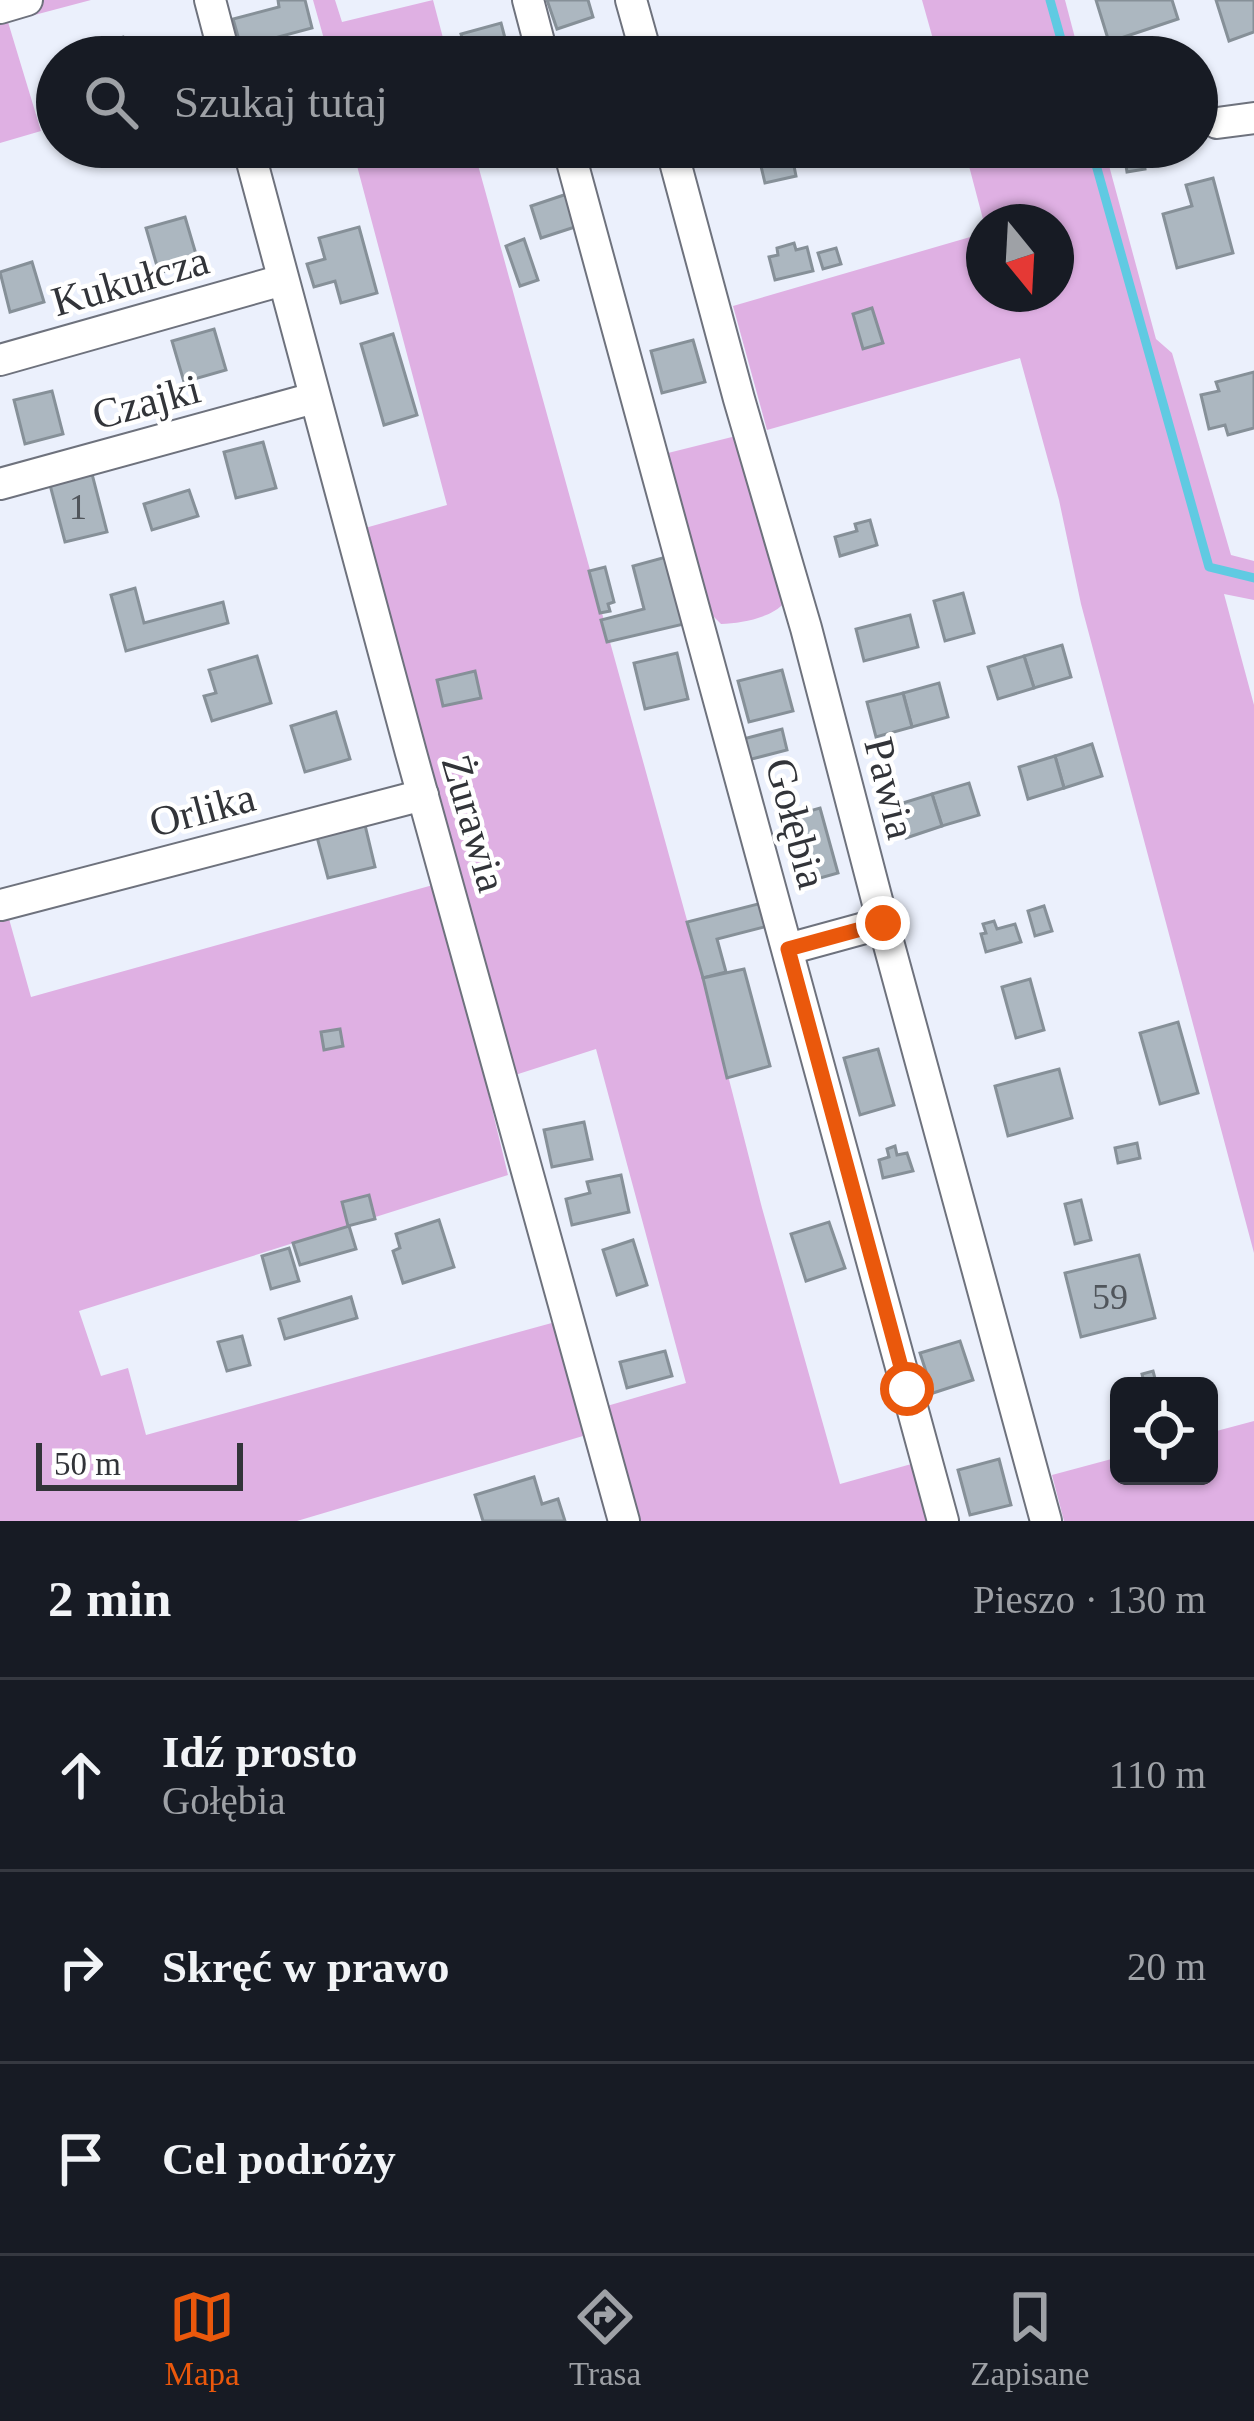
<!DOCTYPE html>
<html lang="pl">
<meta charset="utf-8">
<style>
body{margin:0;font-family:Georgia,serif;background:#20242c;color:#f1f3f6}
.controls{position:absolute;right:36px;bottom:36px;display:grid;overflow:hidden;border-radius:18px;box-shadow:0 3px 9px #0004}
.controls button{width:108px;height:108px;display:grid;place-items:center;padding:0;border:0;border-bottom:3px solid #363941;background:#171b24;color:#f1f3f6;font:60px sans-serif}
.compass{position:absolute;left:966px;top:204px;width:108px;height:108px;border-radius:50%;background:#171b24;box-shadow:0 3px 9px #0004;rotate:162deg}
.scale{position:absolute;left:36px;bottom:30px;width:207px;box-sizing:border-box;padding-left:12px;border:6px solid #323439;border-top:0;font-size:33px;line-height:42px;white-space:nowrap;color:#323439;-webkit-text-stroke:9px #fff;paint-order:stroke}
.stop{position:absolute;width:36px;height:36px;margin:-27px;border:9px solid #ea580c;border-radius:50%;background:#fff}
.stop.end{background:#ea580c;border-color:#fff;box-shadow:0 3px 12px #0008}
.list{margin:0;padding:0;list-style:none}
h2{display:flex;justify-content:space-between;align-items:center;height:156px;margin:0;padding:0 48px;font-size:51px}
h2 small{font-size:39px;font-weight:400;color:#9ea1a6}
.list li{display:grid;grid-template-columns:78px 1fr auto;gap:36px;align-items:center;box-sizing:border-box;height:192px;padding:0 48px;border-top:3px solid #363941}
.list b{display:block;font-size:45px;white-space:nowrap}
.list p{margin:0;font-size:39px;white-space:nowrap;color:#9ea1a6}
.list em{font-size:39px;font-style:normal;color:#9ea1a6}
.icon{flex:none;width:66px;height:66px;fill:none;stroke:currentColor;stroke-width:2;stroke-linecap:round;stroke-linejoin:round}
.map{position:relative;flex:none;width:1254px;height:1521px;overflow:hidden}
.search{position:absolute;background:#171b24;box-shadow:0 3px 9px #0004;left:36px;right:36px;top:36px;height:132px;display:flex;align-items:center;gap:30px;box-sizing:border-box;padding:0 42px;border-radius:66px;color:#9ea1a6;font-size:45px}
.sheet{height:732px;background:#171b24}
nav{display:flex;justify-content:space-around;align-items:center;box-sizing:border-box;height:168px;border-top:3px solid #363941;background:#171b24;font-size:33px;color:#9ea1a6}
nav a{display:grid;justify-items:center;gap:6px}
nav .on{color:#ea580c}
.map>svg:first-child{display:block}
.green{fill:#dfb0e3}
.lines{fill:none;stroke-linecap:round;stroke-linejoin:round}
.stream{stroke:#60cae2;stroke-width:9}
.building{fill:#acb7c0;stroke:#869098;stroke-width:3}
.minor-casing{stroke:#6e727d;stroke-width:34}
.minor{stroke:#fff;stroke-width:30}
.route{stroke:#ea580c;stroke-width:15}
.labels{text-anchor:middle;stroke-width:9;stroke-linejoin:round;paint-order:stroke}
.number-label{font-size:36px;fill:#50555b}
.street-label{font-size:42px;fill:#323439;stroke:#fff}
</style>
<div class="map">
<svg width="1254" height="1521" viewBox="0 0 1254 1521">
<rect width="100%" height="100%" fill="#ebf0fc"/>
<g class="green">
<path d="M0,0h91l-83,22 33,109 -41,12z"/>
<path d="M313,0h22l7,22 91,-22 15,57h-119z"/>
<path d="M922,0h143l15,57h-142z"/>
<path d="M352,147h121l230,831 59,230 78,276 75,-21 16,58h-298l-33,-113 86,-25 -90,-334 -84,27 -147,-548 82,-23z"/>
<path d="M964,147h140l52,192 16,14 59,202 23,6v39l-30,-6 30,111v548l-173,-649 -22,-104 -39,-142 -253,72 -34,-124 251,-73v61h72v-72l-72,1z"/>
<path d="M736,436l49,166c-13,16 -43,21 -64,22l-8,-8 -49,-162z"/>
<path d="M433,885l47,159 6,40 22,91 -429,136 22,65 27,-8 18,67 413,-114 57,200h-9l-24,-85 -286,85h-297v-627h2l29,103z"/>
<path d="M1254,1421v100h-190l-12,-46 67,-18v19h90v-43z"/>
</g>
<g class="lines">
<g class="stream">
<path d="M1050,0l16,57"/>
<path d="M1091,147l118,420 45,11"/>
</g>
</g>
<g class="building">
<path d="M278,0h27l7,28 -71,19 -8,-28 46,-12z"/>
<path d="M547,0h41l5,17 -36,12z"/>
<path d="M1096,0h76l6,19 -69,23z"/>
<path d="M1216,0h38v32l-25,9z"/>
<path d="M501,23l9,34h-42l-7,-23z"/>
<path d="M123,37l6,20h-51l-2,-6z"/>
<path d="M314,41l4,16h-33l-2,-8z"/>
<path d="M766,48l3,9h-32z"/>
<path d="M767,147h44l2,9 -20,5 3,15 -31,7 -6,-25 10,-2z"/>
<path d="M1123,147h31l1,4 -12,2 2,16 -18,3z"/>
<path d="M1213,178l20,75 -56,15 -14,-54 29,-8 -6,-21z"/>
<path d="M567,194l11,32 -37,12 -10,-32z"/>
<path d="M185,217l13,44 -39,12 -13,-45z"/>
<path d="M359,227l18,66 -36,10 -6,-22 -21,6 -7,-23 18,-5 -6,-21z"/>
<path d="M524,239l14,41 -18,6 -14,-40z"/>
<path d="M794,243l2,7 11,-3 6,24 -38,9 -6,-23 9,-2 -1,-7z"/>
<path d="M836,248l5,16 -18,5 -5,-16z"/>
<path d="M32,262l12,40 -34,10 -10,-40z"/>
<path d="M872,308l11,35 -20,6 -10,-35z"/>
<path d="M214,329l12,41 -42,12 -12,-41z"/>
<path d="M393,334l24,81 -33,10 -23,-81z"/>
<path d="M693,340l12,42 -43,11 -11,-42z"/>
<path d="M1254,372v56l-26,7 -3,-10 -16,4 -8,-34 18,-4 -3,-9z"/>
<path d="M52,391l11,43 -38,10 -11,-44z"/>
<path d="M263,442l13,46 -40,10 -12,-46z"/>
<path d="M91,470l16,62 -42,10 -16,-61z"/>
<path d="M189,490l9,26 -46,14 -8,-26z"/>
<path d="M870,520l7,25 -37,11 -5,-19 22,-6 -2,-7z"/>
<path d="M666,557l18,67 -77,18 -6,-22 43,-11 -11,-43z"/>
<path d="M605,567l9,35 -6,2 2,7 -10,2 -11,-42z"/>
<path d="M135,588l9,35 79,-21 5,21 -102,28 -15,-56z"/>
<path d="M963,593l11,40 -29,8 -11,-40z"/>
<path d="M910,615l8,32 -54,14 -8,-32z"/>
<path d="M1062,645l9,32 -37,11 -10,-32z"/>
<path d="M677,653l11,46 -43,10 -11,-46z"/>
<path d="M257,656l14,47 -59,18 -8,-25 12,-3 -7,-23z"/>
<path d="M1024,656l10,32 -36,11 -10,-32z"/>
<path d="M782,670l11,41 -44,11 -11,-41z"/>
<path d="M475,671l6,27 -38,8 -6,-26z"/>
<path d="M939,683l9,34 -36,10 -9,-34z"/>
<path d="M903,693l9,34 -36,10 -9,-35z"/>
<path d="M336,712l14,47 -45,13 -14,-46z"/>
<path d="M782,729l5,21 -39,10 -5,-21z"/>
<path d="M1092,744l10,32 -38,12 -9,-32z"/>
<path d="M1055,756l9,32 -36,11 -9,-32z"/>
<path d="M969,783l10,32 -37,11 -10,-32z"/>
<path d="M932,794l10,32 -36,12 -10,-33z"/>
<path d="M820,808l18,65 -39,11 -18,-65z"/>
<path d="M365,825l10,42 -47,11 -11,-41z"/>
<path d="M766,902l6,23 -55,14 9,33 -23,6 -16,-56z"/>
<path d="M1044,906l8,25 -17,5 -7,-25z"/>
<path d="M994,921l3,8 18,-5 6,18 -35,10 -5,-18 5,-1 -3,-9z"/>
<path d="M744,969l26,97 -43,12 -24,-100z"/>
<path d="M1030,979l14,51 -28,8 -14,-51z"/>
<path d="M1178,1022l20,71 -38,11 -20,-71z"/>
<path d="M340,1029l3,17 -19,4 -3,-18z"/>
<path d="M878,1049l16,56 -34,10 -16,-57z"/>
<path d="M1059,1069l13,49 -64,18 -13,-50z"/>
<path d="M584,1122l8,37 -40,8 -8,-37z"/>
<path d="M1137,1143l3,15 -22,5 -3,-15z"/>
<path d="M895,1146l2,9 10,-2 6,18 -30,7 -4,-18 10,-3 -2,-8z"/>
<path d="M621,1175l8,37 -57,13 -6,-26 24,-6 -3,-11z"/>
<path d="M369,1195l6,24 -27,7 -6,-24z"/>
<path d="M1081,1200l10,40 -16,4 -10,-40z"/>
<path d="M439,1220l15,47 -51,16 -10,-32 7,-3 -4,-14z"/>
<path d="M829,1222l16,46 -39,13 -15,-47z"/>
<path d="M349,1226l7,23 -56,16 -7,-22z"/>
<path d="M633,1240l14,45 -30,10 -14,-45z"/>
<path d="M289,1248l10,33 -28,8 -9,-33z"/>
<path d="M1139,1255l16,63 -74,19 -16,-64z"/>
<path d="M351,1297l6,21 -72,21 -6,-20z"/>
<path d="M242,1336l8,29 -23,6 -9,-29z"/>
<path d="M960,1341l13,39 -40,13 -13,-40z"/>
<path d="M665,1351l7,25 -45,12 -7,-26z"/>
<path d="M1153,1371l4,15h-12l-3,-12z"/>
<path d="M999,1459l12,46 -41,10 -12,-45z"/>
<path d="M534,1477l8,27 16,-5 7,22h-82l-8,-26z"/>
</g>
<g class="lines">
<defs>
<g id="minor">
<path d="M210,0l15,57"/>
<path d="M528,0l15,57"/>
<path d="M631,0l16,57"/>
<path d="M0,8l27,-8"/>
<path d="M1217,123l37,-5"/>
<path d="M248,147l163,606 213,768"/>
<path d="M568,147l375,1374"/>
<path d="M671,147l68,252 67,229 77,295 163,598"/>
<path d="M0,360l283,-80"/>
<path d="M0,484l314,-86"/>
<path d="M1,905l422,-110"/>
<path d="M788,949l95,-26"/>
</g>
</defs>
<use href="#minor" class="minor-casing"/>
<use href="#minor" class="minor"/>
</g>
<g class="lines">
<path class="route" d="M883,923l-95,26 119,440"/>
</g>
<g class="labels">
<g class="number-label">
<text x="78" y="519">1</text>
<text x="1110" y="1309">59</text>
</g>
<g class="street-label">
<text transform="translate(130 280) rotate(-16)" y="15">Kukułcza</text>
<text transform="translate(146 401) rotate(-15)" y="15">Czajki</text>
<text transform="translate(891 788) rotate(76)" y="15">Pawia</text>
<text transform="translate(202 809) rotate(-15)" y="15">Orlika</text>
<text transform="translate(475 823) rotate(74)" y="15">Żurawia</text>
<text transform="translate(797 823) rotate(75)" y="15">Gołębia</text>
</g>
</g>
</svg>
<div class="controls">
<button><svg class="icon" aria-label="locate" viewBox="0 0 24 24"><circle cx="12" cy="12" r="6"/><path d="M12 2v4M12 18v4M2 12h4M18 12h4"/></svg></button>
</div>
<svg class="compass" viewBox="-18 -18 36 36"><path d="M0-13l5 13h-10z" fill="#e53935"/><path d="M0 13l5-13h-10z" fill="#9ea1a6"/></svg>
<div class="scale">50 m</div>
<div class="stop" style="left:907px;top:1389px"></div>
<div class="stop end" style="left:883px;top:923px"></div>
<div class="search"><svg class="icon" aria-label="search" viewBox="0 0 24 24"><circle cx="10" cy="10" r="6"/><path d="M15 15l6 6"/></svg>Szukaj tutaj</div>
</div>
<section class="sheet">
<h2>2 min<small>Pieszo · 130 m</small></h2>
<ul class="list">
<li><svg class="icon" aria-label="ahead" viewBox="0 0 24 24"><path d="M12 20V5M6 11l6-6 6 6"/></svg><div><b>Idź prosto</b><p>Gołębia</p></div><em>110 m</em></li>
<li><svg class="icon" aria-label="right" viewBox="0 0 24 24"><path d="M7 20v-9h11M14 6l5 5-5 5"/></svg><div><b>Skręć w prawo</b></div><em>20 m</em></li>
<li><svg class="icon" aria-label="arrive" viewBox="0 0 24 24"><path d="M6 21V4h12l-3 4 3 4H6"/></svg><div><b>Cel podróży</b></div></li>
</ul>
</section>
<nav>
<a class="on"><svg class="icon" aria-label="map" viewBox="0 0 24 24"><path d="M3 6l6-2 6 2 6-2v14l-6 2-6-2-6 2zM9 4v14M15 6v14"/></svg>Mapa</a>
<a><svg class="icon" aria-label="directions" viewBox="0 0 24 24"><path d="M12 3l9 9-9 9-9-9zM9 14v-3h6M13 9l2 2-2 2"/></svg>Trasa</a>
<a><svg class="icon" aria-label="saved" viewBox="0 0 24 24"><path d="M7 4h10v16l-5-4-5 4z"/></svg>Zapisane</a>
</nav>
